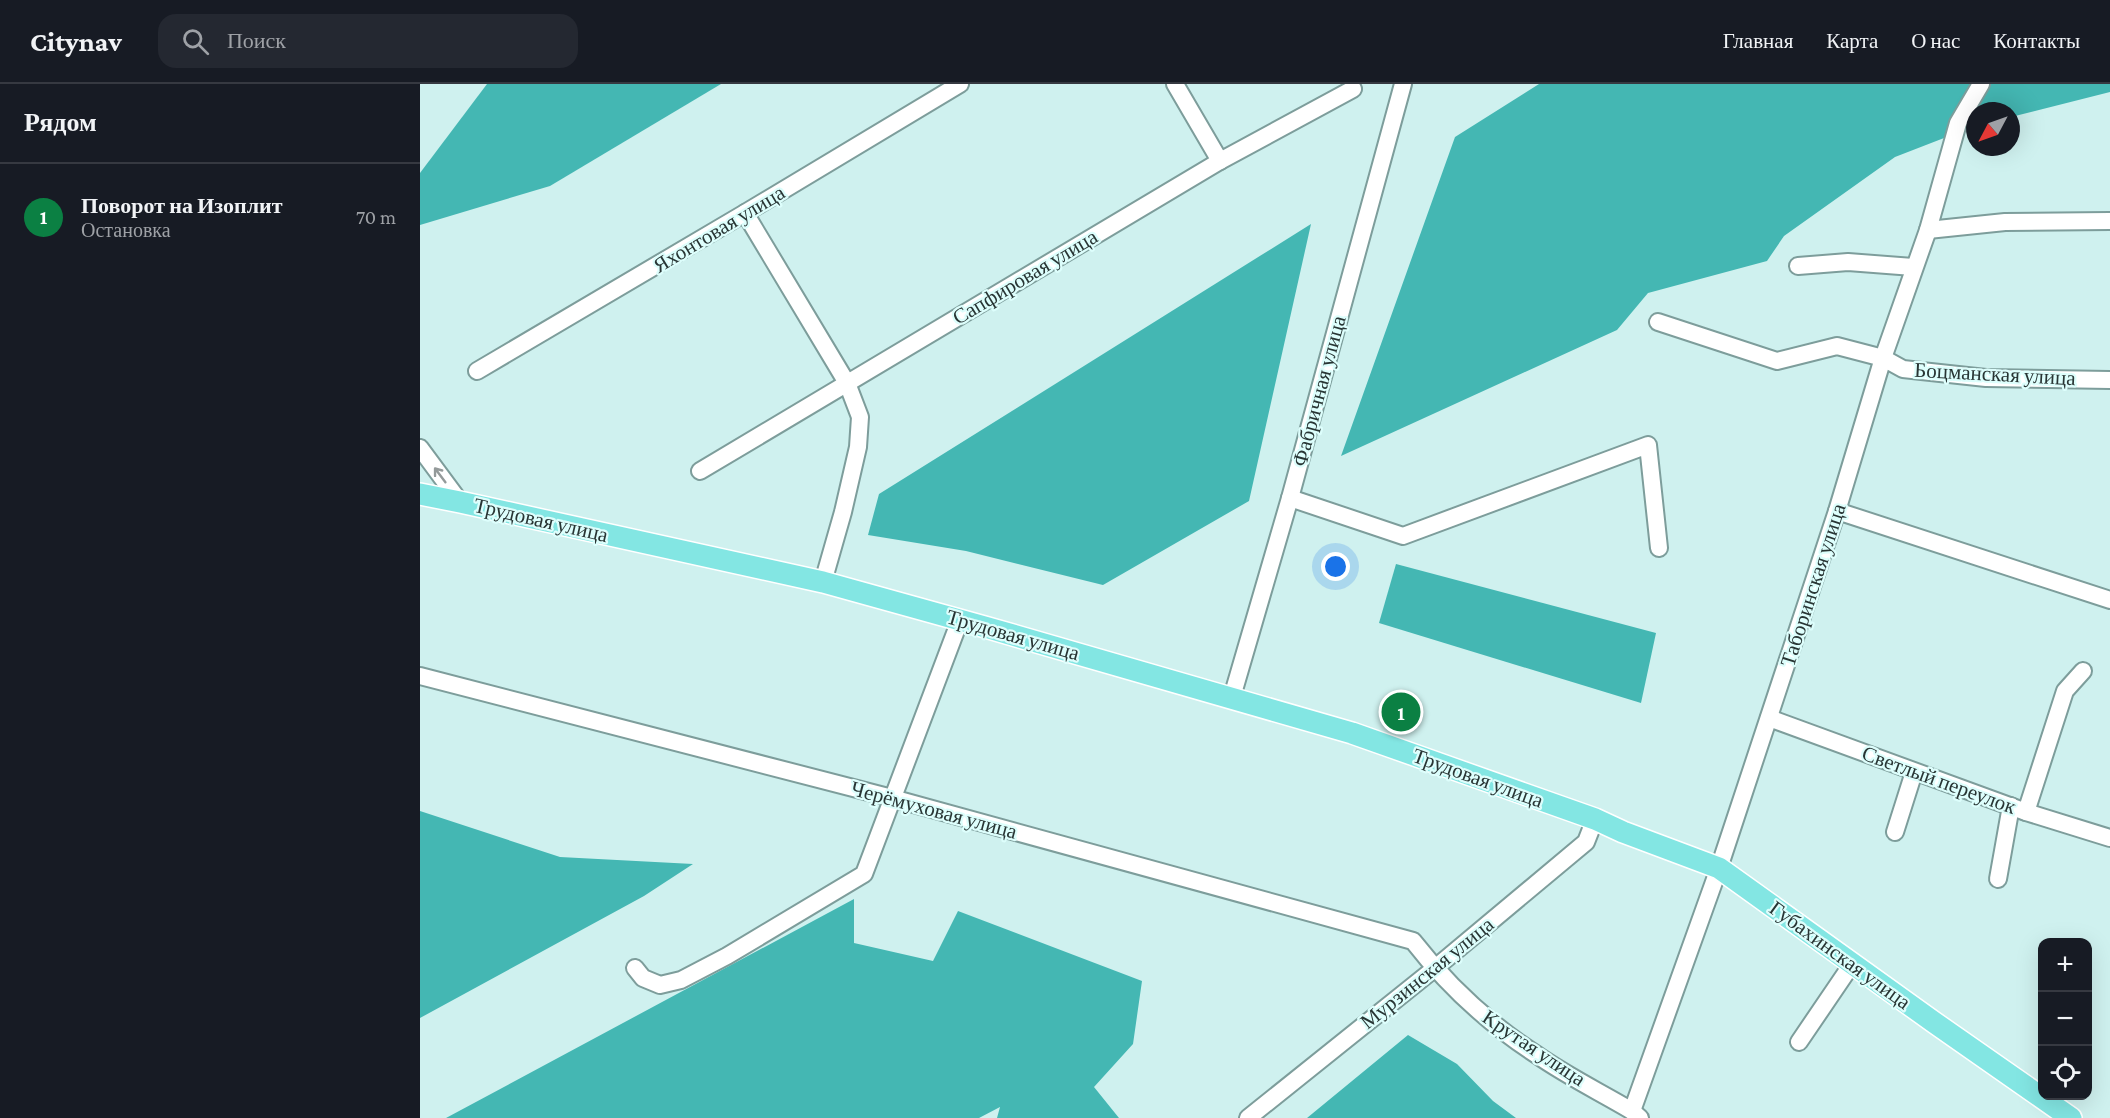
<!DOCTYPE html>
<html lang="ru">
<meta charset="utf-8">
<style>
body{margin:0;font-family:"Crimson Pro",serif;background:#242831;color:#f1f3f6}
.controls{position:absolute;right:18px;bottom:18px;display:grid;overflow:hidden;border-radius:12px;box-shadow:0 6px 24px #0002}
.controls button{width:54px;height:54px;display:grid;place-items:center;padding:0;border:0;border-bottom:2px solid #363941;background:#171b24;color:#f1f3f6;font:30px sans-serif}
.compass{position:absolute;left:1546px;top:18px;width:54px;height:54px;border-radius:50%;background:#171b24;box-shadow:0 6px 24px #0002;rotate:229deg}
.you{position:absolute;left:916px;top:483px;width:21px;height:21px;margin:-15px;border:4px solid #fff;border-radius:50%;background:#1a73e8;box-shadow:0 0 0 9px #1a73e833}
.badge{display:grid;place-items:center;width:39px;height:39px;border-radius:50%;background:#0b8043;color:#fff;font-size:20px;font-weight:700}
.pin{position:absolute;translate:-50% -50%;border:3px solid #fff;box-shadow:0 2px 6px #0006}
.list{margin:0;padding:0;list-style:none}
h2{display:flex;justify-content:space-between;align-items:center;height:78px;margin:0;padding:0 24px;font-size:26px}
h2 small{font-size:20px;font-weight:400;color:#9ea1a6}
.list li{display:grid;grid-template-columns:39px 1fr auto;gap:18px;align-items:center;box-sizing:border-box;height:108px;padding:0 24px;border-top:2px solid #363941}
.list b{display:block;font-size:22px;white-space:nowrap}
.list p{margin:0;font-size:20px;white-space:nowrap;color:#9ea1a6}
.list em{font-size:20px;font-style:normal;color:#9ea1a6}
.icon{flex:none;width:33px;height:33px;fill:none;stroke:currentColor;stroke-width:2;stroke-linecap:round;stroke-linejoin:round}
.map{position:relative;flex:none;width:1690px;height:1034px;overflow:hidden}
header{display:flex;align-items:center;gap:36px;box-sizing:border-box;height:84px;padding:0 30px;background:#171b24;border-bottom:2px solid #363941}
header strong{font-size:28px}
nav{display:flex;gap:33px;margin-inline-start:auto;font-size:21px}
.search{width:420px;height:54px;background:#242831;display:flex;align-items:center;gap:15px;box-sizing:border-box;padding:0 21px;border-radius:18px;color:#9ea1a6;font-size:22px}
main{display:flex}
aside{flex:1;background:#171b24}
.map>svg:first-child{display:block}
.forest{fill:#44b7b3}
.lines{fill:none;stroke-linecap:round;stroke-linejoin:round}
.minor-casing{stroke:#7d9d9b;stroke-width:20}
.major-casing{stroke:#fff;stroke-width:24}
.minor{stroke:#fff;stroke-width:16}
.major{stroke:#83e6e3;stroke-width:21}
.oneway{stroke:#949a9a}
.labels{text-anchor:middle;stroke-width:4.5;stroke-linejoin:round;paint-order:stroke}
.street-label{font-size:21px;fill:#283534;stroke:#ddfefc}
</style>
<header>
<strong>Citynav</strong>
<div class="search"><svg class="icon" aria-label="search" viewBox="0 0 24 24"><circle cx="10" cy="10" r="6"/><path d="M15 15l6 6"/></svg>Поиск</div>
<nav><a>Главная</a><a>Карта</a><a>О нас</a><a>Контакты</a></nav>
</header>
<main>
<aside>
<h2>Рядом<small></small></h2>
<ul class="list">
<li><span class="badge">1</span><div><b>Поворот на Изоплит</b><p>Остановка</p></div><em>70 m</em></li>
</ul>
</aside>
<div class="map">
<svg width="1690" height="1034" viewBox="0 0 1690 1034">
<rect width="100%" height="100%" fill="#cff1ef"/>
<g class="forest">
<path d="M67,0h234l-171,102 -130,39v-52z"/>
<path d="M1119,0h571v8l-99,25v-6h-36v15l-80,31 -111,79 -17,25 -119,32 -31,37 -276,126 114,-319z"/>
<path d="M891,140l-62,277 -146,84 -137,-34 -98,-16 11,-41z"/>
<path d="M976,480l260,69 -15,70 -262,-80z"/>
<path d="M0,727l140,46 133,7 -49,32 -224,122z"/>
<path d="M434,815v44l79,18 25,-50 184,70 -9,63 -39,43 25,31h-122l3,-11 -21,11h-533z"/>
<path d="M988,951l49,29 36,37 23,17h-209z"/>
</g>
<g class="lines">
<defs>
<g id="minor">
<path d="M755,0l45,77"/>
<path d="M325,129l102,170 13,34 -2,30 -15,65 -20,70"/>
<path d="M1508,146l77,-8 105,-1"/>
<path d="M1378,182l50,-4 65,5"/>
<path d="M1238,238l119,39 60,-15 46,12 20,11 83,9 124,2"/>
<path d="M57,287l268,-158 215,-129"/>
<path d="M0,364l40,54"/>
<path d="M280,387l520,-310 133,-72"/>
<path d="M870,414l113,38 245,-91 11,103"/>
<path d="M1417,427l273,89"/>
<path d="M0,592l472,122 521,143c35,45 76,83 124,114 30,21 63,37 95,56l8,7"/>
<path d="M812,613l58,-199 113,-414"/>
<path d="M1349,634l257,94 84,26"/>
<path d="M1606,728l39,-121 18,-20"/>
<path d="M1475,748l19,-60"/>
<path d="M1578,795l13,-73"/>
<path d="M215,884l8,10 17,7 21,-5 46,-24 137,-82 96,-254"/>
<path d="M1379,958l53,-78"/>
<path d="M1212,1027l87,-243 118,-357 46,-153 45,-128 30,-107 23,-39"/>
<path d="M828,1034l186,-149 152,-127 9,-23"/>
</g>
<path id="major" d="M0,410l40,8 363,80 162,45 367,106 243,86 28,13 96,36 216,155 136,95"/>
</defs>
<use href="#minor" class="minor-casing"/>
<use href="#major" class="major-casing"/>
<use href="#minor" class="minor"/>
<use href="#major" class="major"/>
</g>
<defs><path id="oneway-shaft" d="M-6 0H5M1.5-3L5.5 0L1.5 3" fill="none" stroke-width="1.6" stroke-linecap="round" stroke-linejoin="round" transform="scale(1.5)"/></defs>
<use class="oneway" href="#oneway-shaft" transform="translate(20 391) rotate(-127)"/>
<g class="labels">
<g class="street-label">
<text transform="translate(299 145) rotate(-31)" y="7">Яхонтовая улица</text>
<text transform="translate(605 193) rotate(-31)" y="7">Сапфировая улица</text>
<text transform="translate(1575 290) rotate(3)" y="7">Боцманская улица</text>
<text transform="translate(899 307) rotate(-75)" y="7">Фабричная улица</text>
<text transform="translate(121 436) rotate(13)" y="7">Трудовая улица</text>
<text transform="translate(1393 501) rotate(-72)" y="7">Таборинская улица</text>
<text transform="translate(593 551) rotate(16)" y="7">Трудовая улица</text>
<text transform="translate(1058 694) rotate(20)" y="7">Трудовая улица</text>
<text transform="translate(1519 696) rotate(20)" y="7">Светлый переулок</text>
<text transform="translate(514 726) rotate(15)" y="7">Черёмуховая улица</text>
<text transform="translate(1420 871) rotate(36)" y="7">Губахинская улица</text>
<text transform="translate(1007 889) rotate(-39)" y="7">Мурзинская улица</text>
<text transform="translate(1114 964) rotate(34)" y="7">Крутая улица</text>
</g>
</g>
</svg>
<div class="controls">
<button>+</button>
<button>−</button>
<button><svg class="icon" aria-label="locate" viewBox="0 0 24 24"><circle cx="12" cy="12" r="6"/><path d="M12 2v4M12 18v4M2 12h4M18 12h4"/></svg></button>
</div>
<svg class="compass" viewBox="-18 -18 36 36"><path d="M0-13l5 13h-10z" fill="#e53935"/><path d="M0 13l5-13h-10z" fill="#9ea1a6"/></svg>
<div class="you"></div>
<div class="pin badge" style="left:981px;top:628px">1</div>
</div>
</main>
